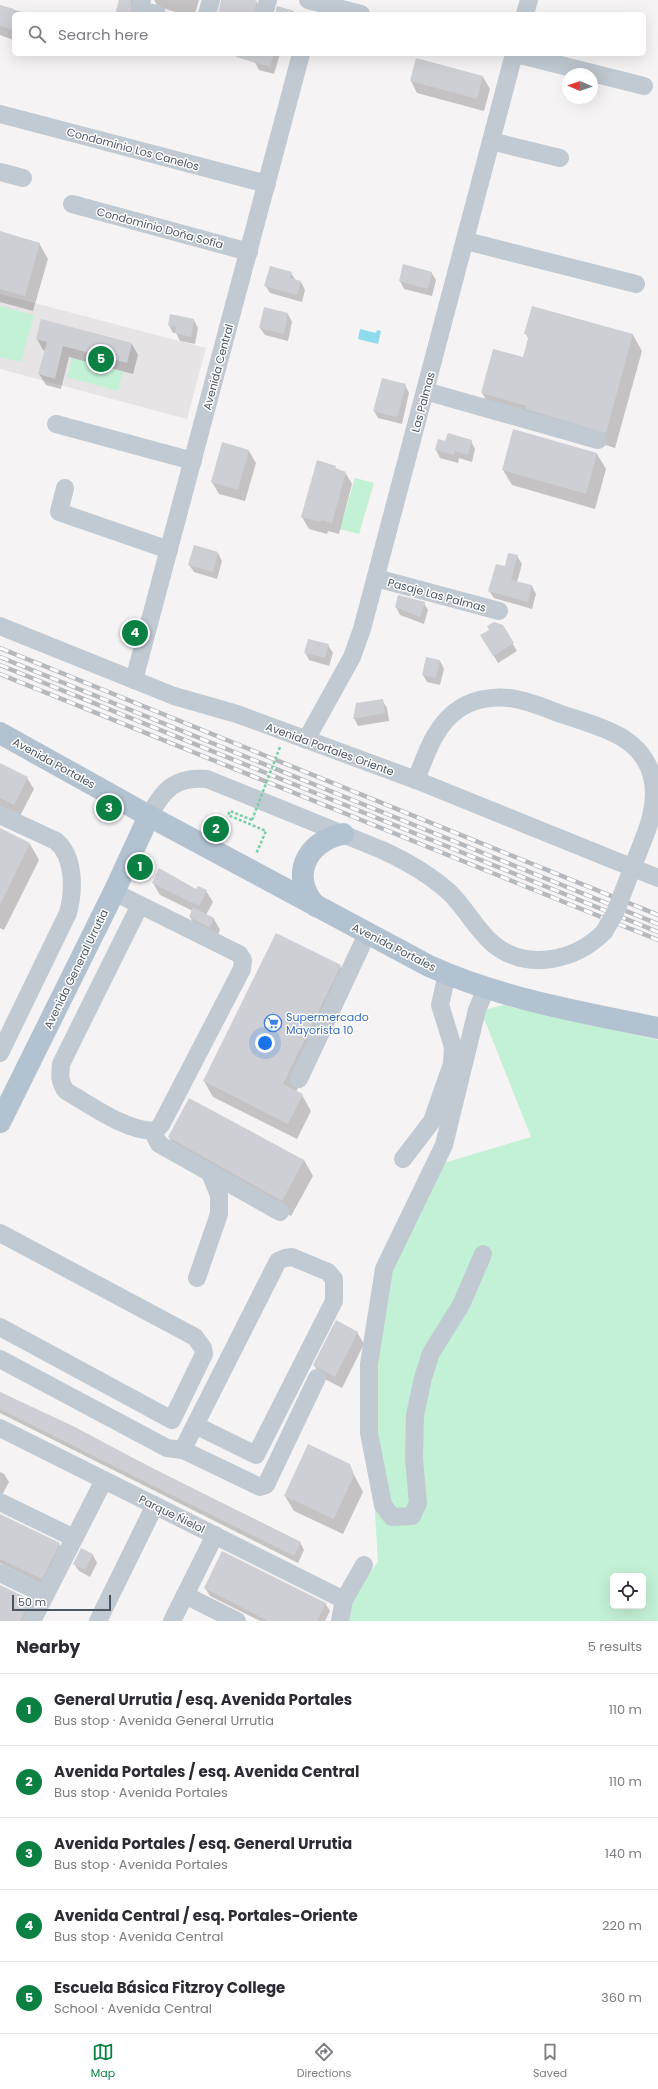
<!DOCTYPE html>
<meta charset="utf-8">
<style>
body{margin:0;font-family:Poppins,sans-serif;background:#f7f7f7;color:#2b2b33}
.controls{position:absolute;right:12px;bottom:12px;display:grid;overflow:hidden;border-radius:6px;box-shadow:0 4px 16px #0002}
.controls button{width:36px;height:36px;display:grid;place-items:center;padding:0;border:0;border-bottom:1px solid #e1e1e2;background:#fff;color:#2b2b33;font:20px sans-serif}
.compass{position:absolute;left:562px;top:68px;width:36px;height:36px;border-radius:50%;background:#fff;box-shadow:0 4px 16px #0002;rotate:272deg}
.scale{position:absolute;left:12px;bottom:10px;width:99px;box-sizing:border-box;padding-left:4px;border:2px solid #4a5661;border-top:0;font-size:11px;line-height:14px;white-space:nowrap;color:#4a5661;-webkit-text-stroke:3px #fff;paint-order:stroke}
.you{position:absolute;left:265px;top:1043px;width:14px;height:14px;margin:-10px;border:3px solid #fff;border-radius:50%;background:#1a73e8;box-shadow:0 0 0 6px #1a73e833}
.badge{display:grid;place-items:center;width:26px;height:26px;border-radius:50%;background:#0b8043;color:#fff;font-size:13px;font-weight:700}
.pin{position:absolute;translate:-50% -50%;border:2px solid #fff;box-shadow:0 1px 4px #0006}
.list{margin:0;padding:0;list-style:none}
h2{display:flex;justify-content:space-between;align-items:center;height:52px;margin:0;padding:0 16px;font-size:17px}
h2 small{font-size:13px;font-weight:400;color:#7c7c81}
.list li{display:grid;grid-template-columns:26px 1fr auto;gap:12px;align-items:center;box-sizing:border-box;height:72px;padding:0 16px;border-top:1px solid #e1e1e2}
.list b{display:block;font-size:15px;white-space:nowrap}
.list p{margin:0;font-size:13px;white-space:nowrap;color:#7c7c81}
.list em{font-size:13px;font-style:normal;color:#7c7c81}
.icon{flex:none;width:22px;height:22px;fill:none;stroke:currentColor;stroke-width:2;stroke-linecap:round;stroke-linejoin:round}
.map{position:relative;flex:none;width:658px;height:1621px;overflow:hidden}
.search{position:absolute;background:#fff;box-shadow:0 4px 16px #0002;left:12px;right:12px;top:12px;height:44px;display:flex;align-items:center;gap:10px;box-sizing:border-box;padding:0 14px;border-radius:6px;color:#7c7c81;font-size:15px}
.sheet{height:412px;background:#fff}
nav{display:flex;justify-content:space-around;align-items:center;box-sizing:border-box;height:56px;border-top:1px solid #e1e1e2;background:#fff;font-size:11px;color:#7c7c81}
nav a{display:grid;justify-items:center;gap:2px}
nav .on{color:#0b8043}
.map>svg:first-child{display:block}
.education{fill:#e6e4e5}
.green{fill:#c3f1d5;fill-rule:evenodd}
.water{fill:#90daee}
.shadow{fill:#0003}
.building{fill:#cdcfd5}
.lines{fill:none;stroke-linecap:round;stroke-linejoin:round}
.path{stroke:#7ad0a6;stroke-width:2.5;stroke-dasharray:3 2;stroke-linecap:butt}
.minor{stroke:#c1cad2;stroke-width:18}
.major{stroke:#b3c2d1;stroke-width:22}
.rail-casing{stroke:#b5b8bd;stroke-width:4.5}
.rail{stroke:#fff;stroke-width:3;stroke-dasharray:9;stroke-linecap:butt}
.path-bridge{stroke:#7ad0a6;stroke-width:2.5;stroke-dasharray:3 2;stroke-linecap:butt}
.minor-bridge{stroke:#c1cad2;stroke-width:18}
.labels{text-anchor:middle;stroke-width:3;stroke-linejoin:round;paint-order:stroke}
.street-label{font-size:11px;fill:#4a5661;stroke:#fff}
.shop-label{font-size:11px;fill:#366cbe;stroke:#fff;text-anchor:start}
</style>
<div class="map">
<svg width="658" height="1621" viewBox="0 0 658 1621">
<rect width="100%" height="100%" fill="#f5f3f3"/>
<path class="education" d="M0,294l206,54 -19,71 -187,-50z"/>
<g class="green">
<path d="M0,306l34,9 -13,47 -21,-5z"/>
<path d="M72,358l51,14 -5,19 -51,-14z"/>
<path d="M355,478l19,5 -15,51 -19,-5z"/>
<path d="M503,1005l155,35v581h-309l4,-25 25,-34 -4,-66 -3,-196 66,-135 94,-28 -50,-126zM613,1576h30v30h-30z"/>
</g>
<path class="water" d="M360,329l16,4 1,-3 4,1 -3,13 -20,-5z"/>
<g class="shadow">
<path d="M120,0h20l-4,6 -1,8h-19z"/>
<path d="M154,0h45l-4,14h-12l-25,-7z"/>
<path d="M222,0l34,1 5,8 -1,5h-41z"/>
<path d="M0,6l29,8h-15v26l-14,-5z"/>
<path d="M257,54h23l-6,20 -15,-4 -4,-8z"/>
<path d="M417,59l66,18 7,12 -6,22 -67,-18 -6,-12z"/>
<path d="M0,232l39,11 9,16 -15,52 -33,-9z"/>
<path d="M404,265l27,7 5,8 -4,16 -28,-7 -4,-8z"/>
<path d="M291,273l5,8 5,1 4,8 -3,12 -32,-9 -5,-8z"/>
<path d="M288,314l4,8 -4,19 -23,-6 -5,-7z"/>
<path d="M170,315l24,5 4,8 -3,16 -15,-3 -4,-8h-3l-4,-8z"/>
<path d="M526,334l107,1 9,16 -27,97 -124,-40 -9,-15 42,-34 5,-19z"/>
<path d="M37,339l95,5 6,11 -5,19 -64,-17 -8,32 -15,-4 -7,-11 7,-23 -3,-1z"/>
<path d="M405,385l4,8 -7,31 -24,-6 -4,-7z"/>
<path d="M471,441l4,8 -3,13 -13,-4 -1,5 -18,-5 -4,-8 10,-8z"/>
<path d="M249,451l7,12 -11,38 -26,-7 -7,-12z"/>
<path d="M597,454l9,15 -11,40 -83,-24 -9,-15z"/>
<path d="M335,467l2,3 8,2 7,12 -13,50 -11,-3 -1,3 -18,-5 -7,-12z"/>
<path d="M218,553l4,8 -5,18 -23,-7 -5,-7z"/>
<path d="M517,556l5,8 -5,18 15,4 4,8 -4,15 -38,-11 -5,-7 16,-24z"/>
<path d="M424,603l4,7 -4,14 -24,-9 -4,-8z"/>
<path d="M502,626l15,25 -19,12 -16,-27z"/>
<path d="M328,645l5,8 -4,13 -20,-6 -4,-8z"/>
<path d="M440,661l4,8 -4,16 -13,-3 -4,-7z"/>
<path d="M382,700l5,8 2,13 -31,5 -4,-8z"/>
<path d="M0,764l27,14 7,11 -14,27 -20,-10z"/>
<path d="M0,829l30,15 9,16 -35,70 -4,-2z"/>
<path d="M153,883l53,8 7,11 -7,13 8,4 6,11 -4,9 -19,-10 -7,-12 3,-6 -33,-16z"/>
<path d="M340,966l9,16 -53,110 6,3 9,16 -14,28 -84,-42 -9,-16z"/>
<path d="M169,1137l135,23 9,16 -22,40 -113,-63z"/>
<path d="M357,1332l7,12 -22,44 -21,-11 -7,-12z"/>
<path d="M0,1392l300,150 4,8 -6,13 -298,-150z"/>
<path d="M349,1465l14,27 -20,42 -49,-23 -9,-15z"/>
<path d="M0,1472l4,2 5,8 -9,17z"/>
<path d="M0,1515l59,29 5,7 -18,35 -46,-23z"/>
<path d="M82,1549l11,6 4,8 -7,14 -11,-6 -5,-7z"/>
<path d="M0,1586l30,15 5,7 -7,13h-28z"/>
<path d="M205,1588l120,15 5,8 -5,10h-65l-50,-25z"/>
</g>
<g class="building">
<path d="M119,0h12l1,14h-17z"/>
<path d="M221,0h34l2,1 -3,13h-36z"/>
<path d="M0,5l14,4v21l-14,-4z"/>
<path d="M277,6l17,5 -1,3h-18z"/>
<path d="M236,54h38l-4,13 -34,-10z"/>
<path d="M416,58l67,18 -6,23 -67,-18z"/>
<path d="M0,231l40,12 -15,53 -25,-7z"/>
<path d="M403,264l29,8 -4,17 -29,-8z"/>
<path d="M270,266l22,6 -2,6 11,3 -4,14 -33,-9z"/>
<path d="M532,306l101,28 -27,99 -80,-24 1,-3 -46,-13 12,-44 30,8 6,-22 -5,-1z"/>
<path d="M264,307l24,6 -4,21 -25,-6z"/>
<path d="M170,314l24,5 -3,18 -16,-4 1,-6 -8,-2z"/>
<path d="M41,319l91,24 -5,20 -64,-17 -8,33 -17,-5 9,-32 -11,-3z"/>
<path d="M382,378l24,6 -9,33 -24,-6z"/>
<path d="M513,429l84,24 -11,41 -84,-24z"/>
<path d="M448,433l24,7 -4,15 -13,-4 -1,4 -19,-5 3,-11 7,2z"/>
<path d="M222,442l27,8 -11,40 -27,-8z"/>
<path d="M317,460l19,6 -1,2 11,4 -14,51 -11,-3v2l-20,-5z"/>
<path d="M194,545l24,7 -5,20 -25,-7z"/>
<path d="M508,553l10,2 -7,25 21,5 -4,17 -40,-11 8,-27 9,2z"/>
<path d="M398,595l27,7 -5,15 -25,-10z"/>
<path d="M494,622l9,3 11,18 -21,13 -13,-21 9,-5 -2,-4z"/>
<path d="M308,639l21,5 -4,14 -21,-5z"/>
<path d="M426,657l14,3 -4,18 -14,-3z"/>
<path d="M383,699l2,14 -32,6 3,-16z"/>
<path d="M0,763l28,14 -14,28 -14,-7z"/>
<path d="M0,828l30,15 -30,62z"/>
<path d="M159,868l37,21 2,-3 9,4 -8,16 -47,-23z"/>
<path d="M193,907l21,11 -4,10 -21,-11z"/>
<path d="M276,933l65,32 -58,119 20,10 -15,30 -85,-43z"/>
<path d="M189,1098l115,62 -22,41 -114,-64z"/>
<path d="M336,1320l22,12 -23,45 -22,-12z"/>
<path d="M0,1392l73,34 94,50 134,66 -7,14 -294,-147z"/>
<path d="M308,1444l42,20 4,11 -20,44 -50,-23z"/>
<path d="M0,1514l60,29 -18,36 -42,-20z"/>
<path d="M81,1548l12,6 -8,16 -12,-6z"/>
<path d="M222,1551l104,52 -9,18h-49l-64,-33z"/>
<path d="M0,1585l31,15 -11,21h-20z"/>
</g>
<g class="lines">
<path class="path" d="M252,820l-22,-9 -2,4 38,16 -10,23"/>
<g class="minor">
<path d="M142,0l-1,6 3,5 13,3"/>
<path d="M308,0l53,14"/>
<path d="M207,14l4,-14"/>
<path d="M264,14l4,-14"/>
<path d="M525,14l4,-14"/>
<path d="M516,54l128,32"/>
<path d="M0,114l267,70"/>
<path d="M491,141l69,17"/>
<path d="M0,172l23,6"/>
<path d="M72,204l177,48"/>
<path d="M466,241l170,43"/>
<path d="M425,391l173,49"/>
<path d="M56,424l137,37"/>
<path d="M65,488l-6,24 110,38"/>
<path d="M376,578l123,33"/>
<path d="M0,626l174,70 63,18 179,66 242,98"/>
<path d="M134,680l167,-626"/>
<path d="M306,740l46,-83 10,-28 152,-575"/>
<path d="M416,780c10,-26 20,-58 46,-73 14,-8 32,-11 47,-9 18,2 36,10 52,16 21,7 44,13 62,24 9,6 17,13 22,22 13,21 10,47 2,70"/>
<path d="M0,815l56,26c19,16 18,50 12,72l-68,140"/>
<path d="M149,816c14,-26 26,-40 58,-37l175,71c24,11 47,24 67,42 16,15 26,36 43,51 34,29 83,18 112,-11"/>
<path d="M114,892l125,62 4,6 -1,9 -81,156 -6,6v5l4,8 121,68"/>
<path d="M140,905l-79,159c-1,11 -2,18 5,27 26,15 60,40 89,40"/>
<path d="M299,1079l68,-145"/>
<path d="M403,1159l29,-38 20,-57 1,-17 -13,-42 7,-31"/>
<path d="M0,1233l195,104 8,11 1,6 -32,66 -172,-93"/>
<path d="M483,1254l-22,51 -30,48 -8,25 -8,37 -1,44 4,44 -6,13 -20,1 -9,-12 -14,-72v-69l15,-95 60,-124 33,-135 9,-22"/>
<path d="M197,1278l22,-64v-19l-9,-22"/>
<path d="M0,1359l167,89 16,2 77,37 6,-2 51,-107"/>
<path d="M0,1428l344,172"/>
<path d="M183,1450l3,-7 92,-182 7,-3 7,-1 36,15 6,7v22l-78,154 -61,-30"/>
<path d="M0,1502l74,36"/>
<path d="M0,1573l45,22"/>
<path d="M185,1595l52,26"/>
<path d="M32,1621l72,-141"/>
<path d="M98,1621l57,-116"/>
<path d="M172,1621l43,-86"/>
<path d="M340,1621l4,-21 20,-35"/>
</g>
<g class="major">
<path d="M0,733l149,83 280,150c73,33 152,46 229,62"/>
<path d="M316,906c-27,-29 -10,-65 27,-72"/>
<path d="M0,1122l114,-230 35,-76"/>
</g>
<defs>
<g id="rail">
<path d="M0,648l658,267"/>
<path d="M0,657l658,267"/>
<path d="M0,665l658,267"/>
<path d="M0,674l658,266"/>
</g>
</defs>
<use href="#rail" class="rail-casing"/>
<use href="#rail" class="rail"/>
<path class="path-bridge" d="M252,820l28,-73"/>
<path class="minor-bridge" d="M604,932l11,-19 32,-83"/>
</g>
<defs>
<symbol id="supermarket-ring" viewBox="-11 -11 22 22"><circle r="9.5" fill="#fff" stroke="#3f7fe0" stroke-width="1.5"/><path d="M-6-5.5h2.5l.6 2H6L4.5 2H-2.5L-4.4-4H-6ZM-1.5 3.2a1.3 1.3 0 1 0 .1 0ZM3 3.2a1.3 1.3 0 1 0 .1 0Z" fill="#3f7fe0"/></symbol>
</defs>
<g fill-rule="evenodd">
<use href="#supermarket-ring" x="263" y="1013" width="20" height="20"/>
</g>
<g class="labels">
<g class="street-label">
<text transform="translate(133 149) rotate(15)" y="4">Condominio Los Canelos</text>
<text transform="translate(160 228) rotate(15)" y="4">Condominio Doña Sofía</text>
<text transform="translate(218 367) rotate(-75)" y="4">Avenida Central</text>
<text transform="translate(423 402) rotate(-75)" y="4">Las Palmas</text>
<text transform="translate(437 595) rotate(15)" y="4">Pasaje Las Palmas</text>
<text transform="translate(330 749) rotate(20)" y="4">Avenida Portales Oriente</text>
<text transform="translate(54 763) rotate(29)" y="4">Avenida Portales</text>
<text transform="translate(394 947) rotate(27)" y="4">Avenida Portales</text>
<text transform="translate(76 969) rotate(-64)" y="4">Avenida General Urrutia</text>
<text transform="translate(172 1514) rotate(26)" y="4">Parque Ńielol</text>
</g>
<g class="shop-label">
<text x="286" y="1021">Supermercado<tspan x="286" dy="13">Mayorista 10</tspan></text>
</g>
</g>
</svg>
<div class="controls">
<button><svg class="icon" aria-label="locate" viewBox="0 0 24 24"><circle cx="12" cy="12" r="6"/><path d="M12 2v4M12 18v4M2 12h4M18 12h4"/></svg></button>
</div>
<svg class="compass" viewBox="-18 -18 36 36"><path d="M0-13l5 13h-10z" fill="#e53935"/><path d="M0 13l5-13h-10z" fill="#7c7c81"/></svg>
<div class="scale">50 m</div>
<div class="you"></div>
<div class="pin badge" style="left:140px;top:867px">1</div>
<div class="pin badge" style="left:216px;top:829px">2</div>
<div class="pin badge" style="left:109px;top:808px">3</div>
<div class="pin badge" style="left:135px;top:633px">4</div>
<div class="pin badge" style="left:101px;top:359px">5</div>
<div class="search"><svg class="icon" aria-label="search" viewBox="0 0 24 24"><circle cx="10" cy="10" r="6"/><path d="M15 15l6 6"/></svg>Search here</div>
</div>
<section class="sheet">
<h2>Nearby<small>5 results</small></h2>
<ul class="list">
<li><span class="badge">1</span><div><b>General Urrutia / esq. Avenida Portales</b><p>Bus stop · Avenida General Urrutia</p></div><em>110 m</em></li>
<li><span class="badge">2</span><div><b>Avenida Portales / esq. Avenida Central</b><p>Bus stop · Avenida Portales</p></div><em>110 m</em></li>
<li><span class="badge">3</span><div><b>Avenida Portales / esq. General Urrutia</b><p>Bus stop · Avenida Portales</p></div><em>140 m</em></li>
<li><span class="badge">4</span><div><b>Avenida Central / esq. Portales-Oriente</b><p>Bus stop · Avenida Central</p></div><em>220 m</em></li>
<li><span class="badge">5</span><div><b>Escuela Básica Fitzroy College</b><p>School · Avenida Central</p></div><em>360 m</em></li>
</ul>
</section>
<nav>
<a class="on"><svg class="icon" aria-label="map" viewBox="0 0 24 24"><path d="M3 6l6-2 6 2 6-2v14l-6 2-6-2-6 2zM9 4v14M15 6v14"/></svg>Map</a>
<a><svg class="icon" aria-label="directions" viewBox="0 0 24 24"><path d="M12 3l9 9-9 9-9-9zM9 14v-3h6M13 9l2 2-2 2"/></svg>Directions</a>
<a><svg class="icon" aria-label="saved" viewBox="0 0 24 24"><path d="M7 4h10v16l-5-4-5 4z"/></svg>Saved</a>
</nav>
